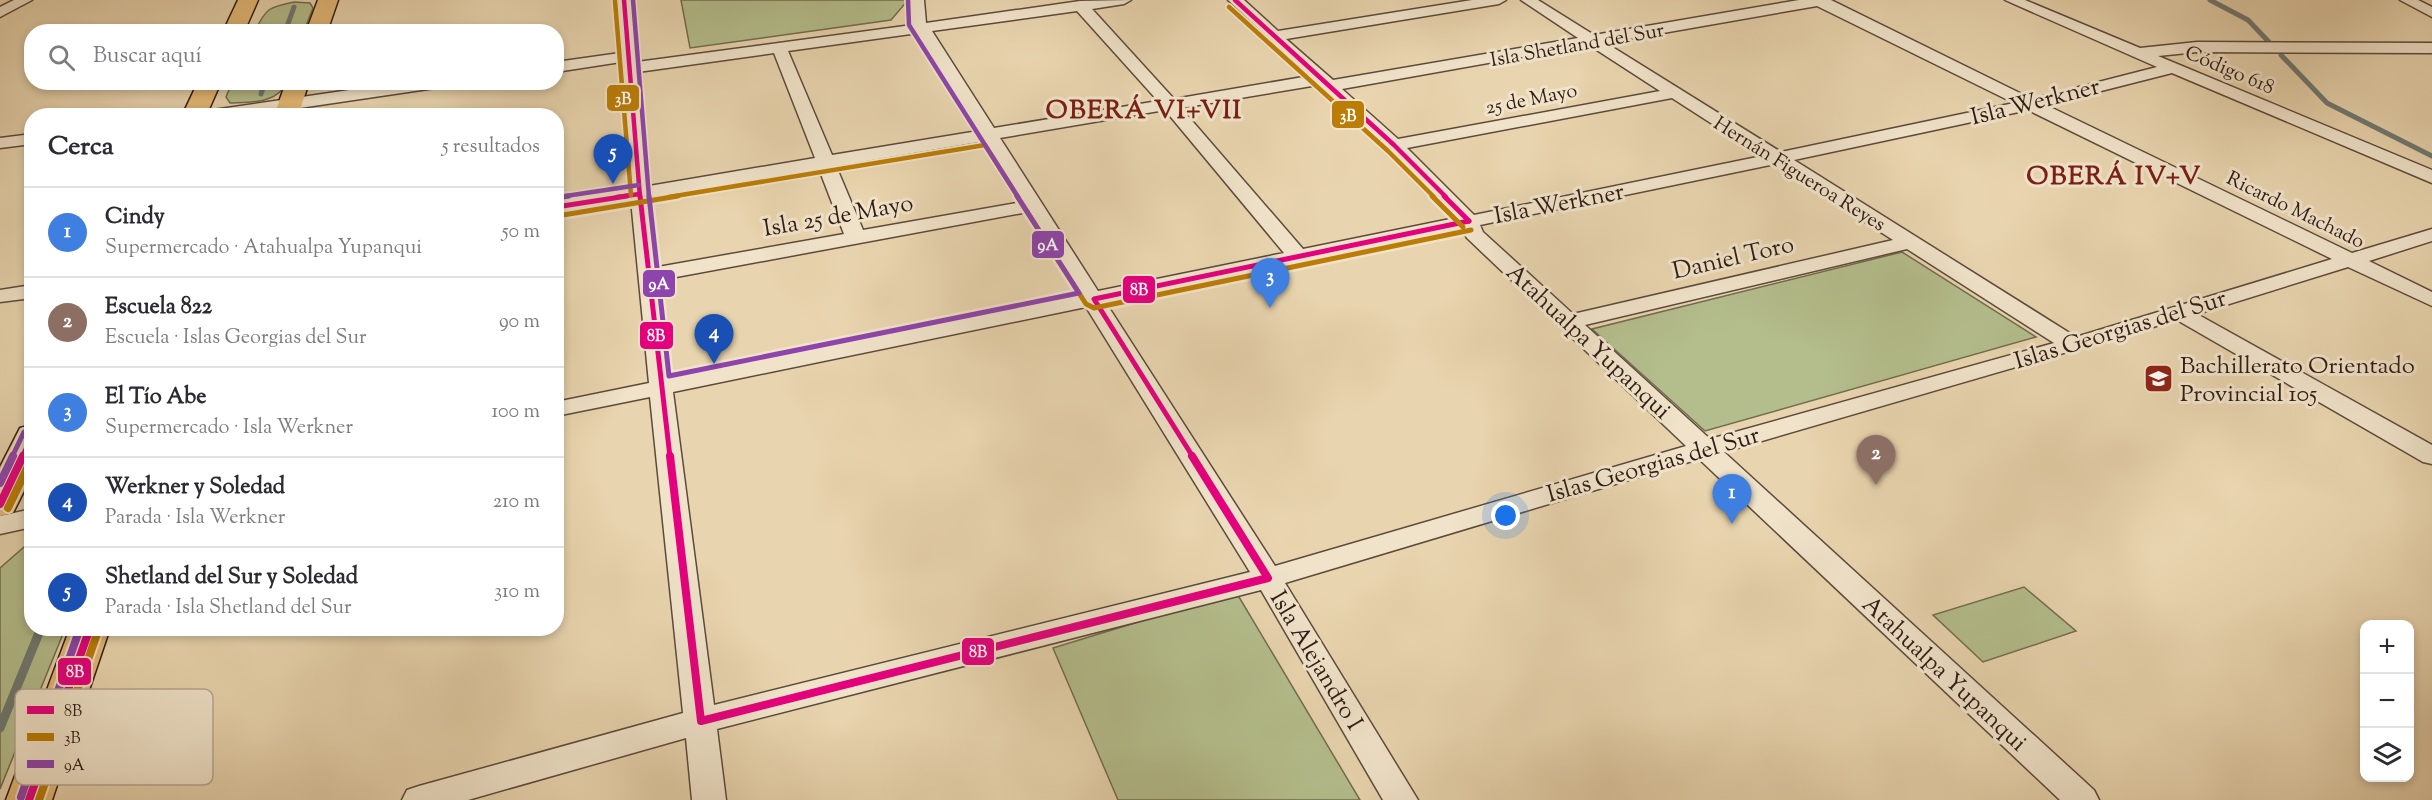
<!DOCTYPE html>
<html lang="es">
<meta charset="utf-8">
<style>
body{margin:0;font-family:"Sorts Mill Goudy",serif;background:#f7f7f7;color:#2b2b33}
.controls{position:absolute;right:18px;bottom:18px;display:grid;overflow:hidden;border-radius:12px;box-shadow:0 3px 9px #0003}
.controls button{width:54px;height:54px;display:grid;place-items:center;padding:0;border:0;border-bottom:2px solid #e1e1e2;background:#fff;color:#2b2b33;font:30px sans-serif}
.you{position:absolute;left:1506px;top:516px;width:21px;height:21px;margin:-15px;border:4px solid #fff;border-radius:50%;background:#1a73e8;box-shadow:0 0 0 9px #1a73e833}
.badge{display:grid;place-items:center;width:39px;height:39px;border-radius:50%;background:#2563eb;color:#fff;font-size:20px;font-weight:700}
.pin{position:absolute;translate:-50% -50px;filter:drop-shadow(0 2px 3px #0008)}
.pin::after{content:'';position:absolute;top:32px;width:21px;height:18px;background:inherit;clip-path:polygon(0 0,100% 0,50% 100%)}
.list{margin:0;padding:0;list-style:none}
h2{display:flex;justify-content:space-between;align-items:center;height:78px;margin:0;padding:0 24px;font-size:26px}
h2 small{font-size:20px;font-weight:400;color:#7c7c81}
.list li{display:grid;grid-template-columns:39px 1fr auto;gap:18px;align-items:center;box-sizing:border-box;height:90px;padding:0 24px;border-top:2px solid #e1e1e2}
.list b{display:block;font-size:22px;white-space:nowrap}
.list p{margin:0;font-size:20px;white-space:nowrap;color:#7c7c81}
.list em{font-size:20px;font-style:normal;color:#7c7c81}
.icon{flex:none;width:33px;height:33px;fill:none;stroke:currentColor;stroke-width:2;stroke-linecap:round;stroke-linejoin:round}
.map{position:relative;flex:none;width:2432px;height:800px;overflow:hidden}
.search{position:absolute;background:#fff;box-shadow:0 3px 9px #0003;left:24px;top:24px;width:540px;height:66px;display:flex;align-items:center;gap:15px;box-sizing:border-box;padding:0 21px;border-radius:24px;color:#7c7c81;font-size:22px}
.panel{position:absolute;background:#fff;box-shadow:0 3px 9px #0003;left:24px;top:108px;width:540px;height:528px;border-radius:24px}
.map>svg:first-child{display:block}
.green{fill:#b4bd8c;stroke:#726c50;stroke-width:1.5}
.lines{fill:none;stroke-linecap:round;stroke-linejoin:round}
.stream-far1{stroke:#6f7973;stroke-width:5}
.stream{stroke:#6f7973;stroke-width:9}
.minor-casing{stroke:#5d4a3b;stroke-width:3}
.primary-casing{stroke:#2f1c15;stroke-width:3}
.minor{fill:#f0e3ca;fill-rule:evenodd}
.primary{fill:#e4ba77;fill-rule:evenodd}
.bus-1-far2-casing{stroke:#f0e3ca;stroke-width:8}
.bus-1-far1-casing{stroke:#f0e3ca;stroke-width:10}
.bus-1-casing{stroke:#f0e3ca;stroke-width:12}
.bus-2-far2-casing{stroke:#f0e3ca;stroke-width:8}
.bus-2-far1-casing{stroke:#f0e3ca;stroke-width:10}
.bus-2-casing{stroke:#f0e3ca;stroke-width:12}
.bus-3-far2-casing{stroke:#f0e3ca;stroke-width:8}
.bus-3-far1-casing{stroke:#f0e3ca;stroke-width:10}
.bus-3-casing{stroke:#f0e3ca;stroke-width:12}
.bus-1-far2{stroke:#e5007d;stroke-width:4.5}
.bus-1-far1{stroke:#e5007d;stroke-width:5}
.bus-1{stroke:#e5007d;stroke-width:8}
.bus-2-far2{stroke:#bb7d06;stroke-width:4.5}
.bus-2-far1{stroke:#bb7d06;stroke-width:5}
.bus-2{stroke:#bb7d06;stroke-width:8}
.bus-3-far2{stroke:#8e44ad;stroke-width:4.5}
.bus-3-far1{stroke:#8e44ad;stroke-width:5}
.bus-3{stroke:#8e44ad;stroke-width:8}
.labels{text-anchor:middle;stroke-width:6;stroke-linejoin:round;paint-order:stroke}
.far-street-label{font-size:20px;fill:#2f1c15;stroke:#f0e3ca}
.street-label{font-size:24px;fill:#2f1c15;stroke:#f0e3ca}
.poi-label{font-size:24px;fill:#2f1c15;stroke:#f0e3ca;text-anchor:start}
.far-district-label{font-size:26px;font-weight:bold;letter-spacing:1.5px;fill:#7a1f14;stroke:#f0e3ca}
.key{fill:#f0e3ca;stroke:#b6a794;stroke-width:1.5}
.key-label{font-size:16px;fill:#2f1c15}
.line-badge{stroke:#f0e3ca;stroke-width:2}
.badge-label{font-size:16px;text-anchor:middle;font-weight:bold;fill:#fff}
</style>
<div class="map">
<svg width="2432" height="800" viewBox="0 0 2432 800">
<rect width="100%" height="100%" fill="#e8d4ae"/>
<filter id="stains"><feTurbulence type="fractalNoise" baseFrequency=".00333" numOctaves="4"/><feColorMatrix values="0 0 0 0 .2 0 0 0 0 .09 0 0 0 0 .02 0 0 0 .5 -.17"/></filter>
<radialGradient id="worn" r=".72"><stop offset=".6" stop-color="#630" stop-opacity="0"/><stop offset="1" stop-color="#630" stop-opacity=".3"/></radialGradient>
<g class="green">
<path d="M681,0h227l-17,20 -201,28z"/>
<path d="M294,2l16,1 3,5 -9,23h-49c11,-23 14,-24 39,-29z"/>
<path d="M232,83v-1l54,1c-8,20 -37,20 -56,20l-4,-6z"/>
<path d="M1902,252l134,85 -331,94 -113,-102z"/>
<path d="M31,541l1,87 33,1 -65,160v-221z"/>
<path d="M2024,587l52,44 -93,31 -50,-47z"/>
<path d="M1236,592l124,208h-242l-65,-152z"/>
</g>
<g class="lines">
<g class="stream-far1">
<path d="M2210,0l38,20 21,22"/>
<path d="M285,32l9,-25"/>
<path d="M2281,55l46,48 105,53"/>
<path d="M261,94l4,-12"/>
</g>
<path class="stream" d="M0,728l41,-100"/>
<defs>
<g id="minor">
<path d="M14,0h18l-32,17v-10z"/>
<path d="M617,0h14l6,62 275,-37 -2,-5v-20h14l2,23 154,-22 51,-1 -7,4 -32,5 82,90 135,-23 -81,-76h16l34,31 194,-31h34l-7,4 -213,35 47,41 245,-42 -57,-38h17l56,35 205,-35h32l201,99 125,-32 -152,-67h20l115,48 57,-6 235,1v10l-235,-1 -39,4 274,114v13l-260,-110 -126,32 306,148 80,-24v12l-63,20 63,31v14l-84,-39 -151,47 235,131v19l-9,-2 -246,-142 -453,132 370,338 5,10h-39l-361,-341 -414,124 133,217h-35l-122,-210 -544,139 9,71h-34l-6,-62 -218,62h-66l5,-10 12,-4 264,-73 -33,-316 -94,19v-14l93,-19 -18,-183 -75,13v-12l74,-12 -9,-127 -65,10v-10l64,-9zM1817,6l197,97 -233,49 -175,-109zM1077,11l81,90 -164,27 -62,-97zM918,33l60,98 -146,24 -44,-104zM1589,45l71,46 -262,48 -56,-50zM774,53l41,105 -166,28 -11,-114zM1318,85l70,64 67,69 -152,31 -122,-141zM1672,98l90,58 -288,59 -67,-67zM1165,110l119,143 -186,38 -98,-153zM2028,110l304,149 -256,78 -282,-177zM984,141l38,61 -159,28 -27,-64zM1775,164l118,76 -320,74 -90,-82 -3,-7zM819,169l25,65 -186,33 -8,-70zM1028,212l51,83 -407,83 -12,-98zM1462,229l5,9 219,208 -411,120 -169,-263zM1907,249l147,94 -344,96 -125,-114zM1086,307l164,265 -536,133 -41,-313z"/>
<path d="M2400,0h18l14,7v10z"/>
<path d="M404,82h46l-8,5 -197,29h-47l8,-5z"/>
<path d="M32,134v10l-32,4v-10z"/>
<path d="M32,285v13l-32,4v-12z"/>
<path d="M32,509v18l-32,7v-18z"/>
</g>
<g id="primary">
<path d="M238,0h20l-14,32h-21z"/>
<path d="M318,0h20l-11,32h-21z"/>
<path d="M198,82h23l-15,34h-24z"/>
<path d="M286,82h23l-11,34h-24z"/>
<path d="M32,425v50l-19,38 -13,3v-49l20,-39z"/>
<path d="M70,628h40l-58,172h-46z"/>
</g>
</defs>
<use href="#minor" class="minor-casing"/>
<use href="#primary" class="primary-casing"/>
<use href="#minor" class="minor"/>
<use href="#primary" class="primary"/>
<defs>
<g id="bus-1-far2">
<path d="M624,0l16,197"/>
<path d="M1235,0l159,145 52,52"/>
<path d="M617,197l23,-3"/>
</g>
<g id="bus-1-far1">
<path d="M640,196l30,261"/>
<path d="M1444,196l25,25"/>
<path d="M556,207l71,-11"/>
<path d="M22,457l10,-20"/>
<path d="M1193,457l-99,-158 375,-78"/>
</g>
<g id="bus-1">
<path d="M670,456l31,265 567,-143 -76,-122"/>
<path d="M0,504l23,-48"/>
<path d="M29,800l61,-172"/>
</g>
<g id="bus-2-far2">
<path d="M615,1l16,194"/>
<path d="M1229,7l159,144 46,46"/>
<path d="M669,197l316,-52 33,52"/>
</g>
<g id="bus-2-far1">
<path d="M1017,196l69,108 8,4 377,-78"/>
<path d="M1432,196l31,31"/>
<path d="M557,216l121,-20"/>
</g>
<g id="bus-2">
<path d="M8,508l24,-50"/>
<path d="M39,800l59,-169"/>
</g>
<g id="bus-3-far2">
<path d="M633,0l16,197"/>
<path d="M908,0l1,25 109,172"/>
<path d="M559,197l80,-12"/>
</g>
<g id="bus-3-far1">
<path d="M649,196l20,180 410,-83 -62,-97"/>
<path d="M556,198l13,-2"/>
<path d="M12,457l12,-25"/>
</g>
<g id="bus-3">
<path d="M0,483l13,-27"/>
<path d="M21,797l59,-169"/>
</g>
</defs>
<use href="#bus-1-far2" class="bus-1-far2-casing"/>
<use href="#bus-1-far1" class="bus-1-far1-casing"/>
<use href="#bus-1" class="bus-1-casing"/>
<use href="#bus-2-far2" class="bus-2-far2-casing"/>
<use href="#bus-2-far1" class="bus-2-far1-casing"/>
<use href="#bus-2" class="bus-2-casing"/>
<use href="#bus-3-far2" class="bus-3-far2-casing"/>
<use href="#bus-3-far1" class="bus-3-far1-casing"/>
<use href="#bus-3" class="bus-3-casing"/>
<use href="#bus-1-far2" class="bus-1-far2"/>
<use href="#bus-1-far1" class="bus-1-far1"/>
<use href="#bus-1" class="bus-1"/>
<use href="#bus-2-far2" class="bus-2-far2"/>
<use href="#bus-2-far1" class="bus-2-far1"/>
<use href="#bus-2" class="bus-2"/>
<use href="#bus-3-far2" class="bus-3-far2"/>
<use href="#bus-3-far1" class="bus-3-far1"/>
<use href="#bus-3" class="bus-3"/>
</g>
<defs>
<symbol id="school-square" viewBox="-11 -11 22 22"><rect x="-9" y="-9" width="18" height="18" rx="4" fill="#8f2418" stroke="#f0e3ca"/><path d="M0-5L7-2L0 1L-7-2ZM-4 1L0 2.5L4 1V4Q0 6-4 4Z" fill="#fff"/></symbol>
</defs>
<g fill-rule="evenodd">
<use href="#school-square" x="2142" y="362" width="33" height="33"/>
</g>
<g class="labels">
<g class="far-street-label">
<text transform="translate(1577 44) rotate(-10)" y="7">Isla Shetland del Sur</text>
<text transform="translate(2230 69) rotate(23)" y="7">Código 618</text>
<text transform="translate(1531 98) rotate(-11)" y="7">25 de Mayo</text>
<text transform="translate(1800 173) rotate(32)" y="7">Hernán Figueroa Reyes</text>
<text transform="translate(2296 209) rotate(26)" y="7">Ricardo Machado</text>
</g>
<g class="street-label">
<text transform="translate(2035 101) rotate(-14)" y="8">Isla Werkner</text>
<text transform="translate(1559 203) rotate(-11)" y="8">Isla Werkner</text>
<text transform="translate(838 215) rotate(-10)" y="8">Isla 25 de Mayo</text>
<text transform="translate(1733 257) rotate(-13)" y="8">Daniel Toro</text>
<text transform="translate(2120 329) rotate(-17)" y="8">Islas Georgias del Sur</text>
<text transform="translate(1589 341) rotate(43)" y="8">Atahualpa Yupanqui</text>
<text transform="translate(1653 464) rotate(-16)" y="8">Islas Georgias del Sur</text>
<text transform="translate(1317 660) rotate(59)" y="8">Isla Alejandro I</text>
<text transform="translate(1945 673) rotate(43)" y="8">Atahualpa Yupanqui</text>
</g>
<g class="poi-label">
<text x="2180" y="373">Bachillerato Orientado<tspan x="2180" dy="28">Provincial 105</tspan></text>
</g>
<g class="far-district-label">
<text x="1144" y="118">OBERÁ VI+VII</text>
<text x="2114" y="184">OBERÁ IV+V</text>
</g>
</g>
<rect x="15" y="689" width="198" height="96" rx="9" class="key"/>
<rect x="27" y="706" width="27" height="8" fill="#e5007d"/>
<rect x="27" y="733" width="27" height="8" fill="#bb7d06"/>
<rect x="27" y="760" width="27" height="8" fill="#8e44ad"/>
<g class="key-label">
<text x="64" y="716">8B</text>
<text x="64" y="743">3B</text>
<text x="64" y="770">9A</text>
</g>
<g class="line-badge">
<rect x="606" y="84" width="34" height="28" rx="6" fill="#bb7d06"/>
<rect x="1331" y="100" width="34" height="29" rx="6" fill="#bb7d06"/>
<rect x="1031" y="230" width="34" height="29" rx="6" fill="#8e44ad"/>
<rect x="642" y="269" width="34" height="29" rx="6" fill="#8e44ad"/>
<rect x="1122" y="275" width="34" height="29" rx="6" fill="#e5007d"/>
<rect x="639" y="321" width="35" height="29" rx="6" fill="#e5007d"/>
<rect x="961" y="637" width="34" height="29" rx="6" fill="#e5007d"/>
<rect x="57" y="657" width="35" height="29" rx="6" fill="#e5007d"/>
</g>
<g class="badge-label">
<text x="623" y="104">3B</text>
<text x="1348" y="121">3B</text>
<text x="1048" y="250">9A</text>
<text x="659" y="289">9A</text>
<text x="1139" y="295">8B</text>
<text x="656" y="341">8B</text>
<text x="978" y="657">8B</text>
<text x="75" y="677">8B</text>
</g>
<rect width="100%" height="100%" filter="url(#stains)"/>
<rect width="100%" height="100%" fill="url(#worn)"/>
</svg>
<div class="controls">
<button>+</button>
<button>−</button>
<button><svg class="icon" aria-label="layers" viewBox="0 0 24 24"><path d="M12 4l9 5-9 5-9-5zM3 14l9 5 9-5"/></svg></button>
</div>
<div class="you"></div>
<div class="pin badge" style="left:1732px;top:524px;background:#3f7fe0">1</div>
<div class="pin badge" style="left:1876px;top:485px;background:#8d6e63">2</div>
<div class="pin badge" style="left:1270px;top:308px;background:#3f7fe0">3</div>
<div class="pin badge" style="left:714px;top:364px;background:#1a4fb4">4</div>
<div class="pin badge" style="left:613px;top:184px;background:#1a4fb4">5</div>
<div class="search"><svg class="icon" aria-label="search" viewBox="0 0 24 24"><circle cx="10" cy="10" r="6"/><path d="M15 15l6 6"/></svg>Buscar aquí</div>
<section class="panel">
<h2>Cerca<small>5 resultados</small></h2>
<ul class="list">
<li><span class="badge" style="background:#3f7fe0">1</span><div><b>Cindy</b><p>Supermercado · Atahualpa Yupanqui</p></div><em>50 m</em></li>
<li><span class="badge" style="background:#8d6e63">2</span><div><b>Escuela 822</b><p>Escuela · Islas Georgias del Sur</p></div><em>90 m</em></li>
<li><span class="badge" style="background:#3f7fe0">3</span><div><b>El Tío Abe</b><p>Supermercado · Isla Werkner</p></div><em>100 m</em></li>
<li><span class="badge" style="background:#1a4fb4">4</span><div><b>Werkner y Soledad</b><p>Parada · Isla Werkner</p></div><em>210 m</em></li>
<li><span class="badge" style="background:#1a4fb4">5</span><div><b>Shetland del Sur y Soledad</b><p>Parada · Isla Shetland del Sur</p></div><em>310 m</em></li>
</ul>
</section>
</div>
